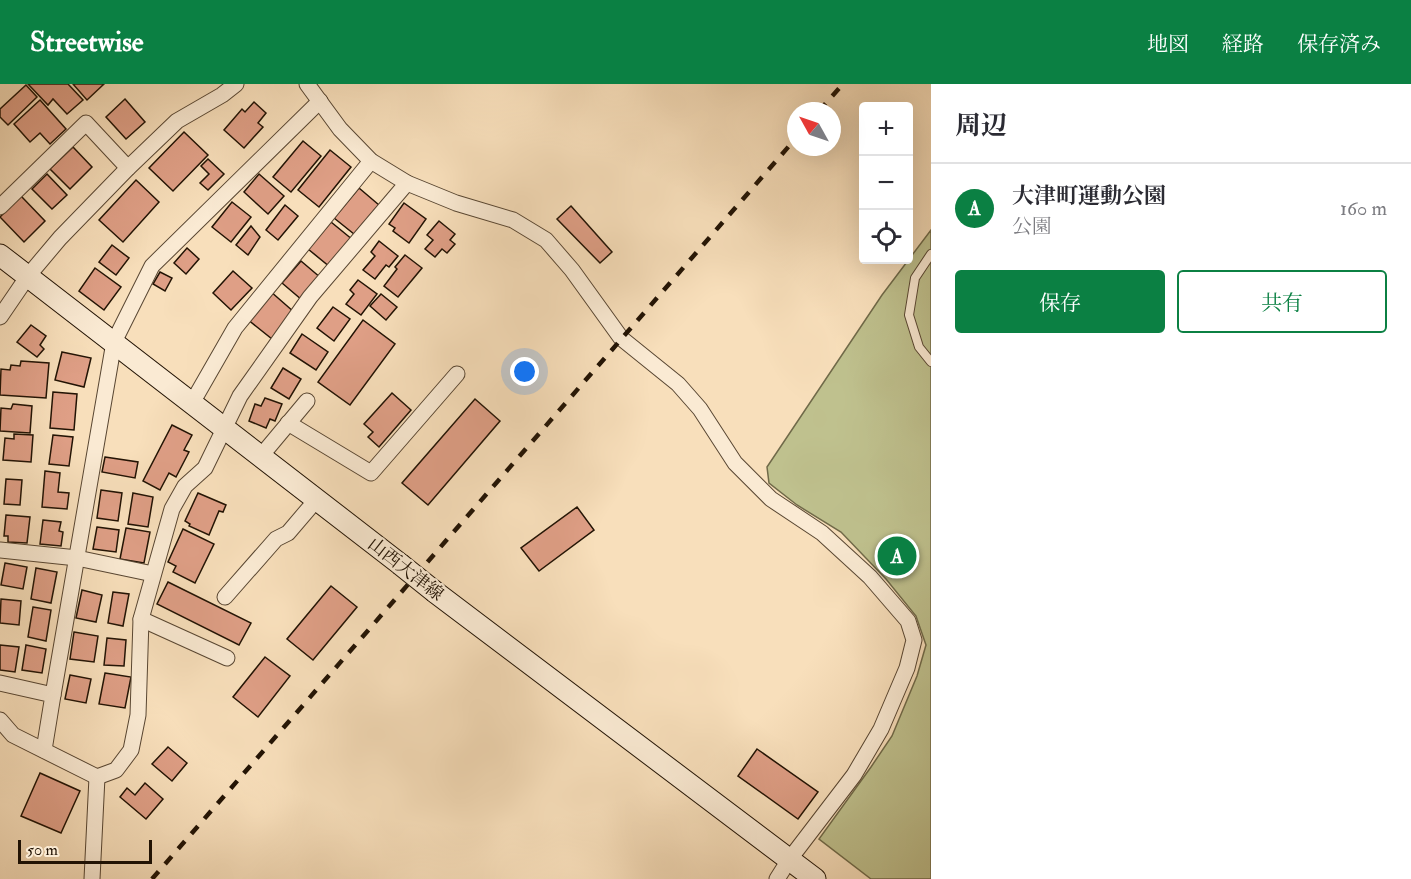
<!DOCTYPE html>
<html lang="ja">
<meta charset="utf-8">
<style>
body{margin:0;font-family:"IM FELL Double Pica","Noto Serif JP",serif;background:#f2f2f3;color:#2b2b33}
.controls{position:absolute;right:18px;top:18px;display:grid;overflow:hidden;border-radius:6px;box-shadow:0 6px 24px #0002}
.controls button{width:54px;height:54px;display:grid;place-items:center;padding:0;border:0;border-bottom:2px solid #e1e1e2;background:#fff;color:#2b2b33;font:30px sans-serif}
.compass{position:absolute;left:787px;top:18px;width:54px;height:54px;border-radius:50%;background:#fff;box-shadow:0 6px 24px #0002;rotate:310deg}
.scale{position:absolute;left:18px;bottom:15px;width:134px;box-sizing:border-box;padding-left:6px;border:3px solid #221304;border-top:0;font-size:16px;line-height:21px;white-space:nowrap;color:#221304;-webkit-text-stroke:4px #faead3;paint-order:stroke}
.you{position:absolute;left:525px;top:288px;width:21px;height:21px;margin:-15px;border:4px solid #fff;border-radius:50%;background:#1a73e8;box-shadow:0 0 0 9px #1a73e833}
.badge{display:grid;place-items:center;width:39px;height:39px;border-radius:50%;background:#0b8043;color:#fff;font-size:20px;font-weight:700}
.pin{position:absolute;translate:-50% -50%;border:3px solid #fff;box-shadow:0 2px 6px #0006}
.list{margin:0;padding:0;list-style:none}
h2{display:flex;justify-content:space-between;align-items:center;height:78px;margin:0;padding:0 24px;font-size:26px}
h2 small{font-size:20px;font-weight:400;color:#7c7c81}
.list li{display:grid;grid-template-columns:39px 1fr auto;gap:18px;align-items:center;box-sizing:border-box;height:90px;padding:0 24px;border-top:2px solid #e1e1e2}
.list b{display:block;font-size:22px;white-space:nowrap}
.list p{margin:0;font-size:20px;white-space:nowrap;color:#7c7c81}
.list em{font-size:20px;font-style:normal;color:#7c7c81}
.actions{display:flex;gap:12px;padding:18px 24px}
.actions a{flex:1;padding:14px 0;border:2px solid #0b8043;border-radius:6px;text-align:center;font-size:21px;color:#0b8043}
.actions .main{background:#0b8043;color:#fff}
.icon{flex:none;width:33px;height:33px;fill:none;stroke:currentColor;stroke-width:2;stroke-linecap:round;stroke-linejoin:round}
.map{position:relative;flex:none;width:931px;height:795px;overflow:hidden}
header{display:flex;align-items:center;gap:36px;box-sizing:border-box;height:84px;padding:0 30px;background:#0b8043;color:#fff}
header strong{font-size:28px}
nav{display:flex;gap:33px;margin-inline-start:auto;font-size:21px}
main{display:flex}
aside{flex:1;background:#fff}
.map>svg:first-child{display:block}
.green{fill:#bfc18e;stroke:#706a49;stroke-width:1.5}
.building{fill:#df9f86;stroke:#221304;stroke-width:1.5}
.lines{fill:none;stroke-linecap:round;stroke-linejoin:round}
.lane-casing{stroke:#584632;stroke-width:10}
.street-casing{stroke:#584632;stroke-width:17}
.secondary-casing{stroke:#221304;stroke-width:23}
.lane{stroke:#faead3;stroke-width:8}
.street{stroke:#faead3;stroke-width:15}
.secondary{stroke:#faead3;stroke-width:21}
.rail{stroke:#221304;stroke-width:4.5;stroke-dasharray:10 10;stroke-linecap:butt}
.secondary-bridge-casing{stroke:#221304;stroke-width:23;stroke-linecap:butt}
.secondary-bridge{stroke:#faead3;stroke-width:21}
.labels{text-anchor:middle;stroke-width:4.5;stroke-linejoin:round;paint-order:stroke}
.street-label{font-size:18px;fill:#221304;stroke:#faead3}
</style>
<header>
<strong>Streetwise</strong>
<nav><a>地図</a><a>経路</a><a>保存済み</a></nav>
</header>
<main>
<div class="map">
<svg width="931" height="795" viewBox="0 0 931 795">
<rect width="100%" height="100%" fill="#f8dfbb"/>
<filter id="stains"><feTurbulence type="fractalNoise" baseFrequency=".00333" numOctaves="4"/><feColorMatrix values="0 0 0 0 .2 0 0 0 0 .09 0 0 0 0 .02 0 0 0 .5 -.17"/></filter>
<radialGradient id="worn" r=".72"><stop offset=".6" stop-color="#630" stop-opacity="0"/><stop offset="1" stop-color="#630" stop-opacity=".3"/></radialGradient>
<path class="green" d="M931,146v649h-60l-52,-40 52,-72 21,-31 25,-60 9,-31 -10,-29 -30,-37 -45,-47 -44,-27 -28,-22 -2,-16 115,-172z"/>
<g class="building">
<path d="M28,0h40l15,16 -16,14 -14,-15 -5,6z"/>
<path d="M73,0h31l-17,16z"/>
<path d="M26,1l11,12 -29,28 -8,-8v-8z"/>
<path d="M125,15l20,23 -19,17 -20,-22z"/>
<path d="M40,16l26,29 -16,15 -10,-11 -10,9 -16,-18z"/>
<path d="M254,18l12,11 -8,10 5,4 -19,21 -20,-18 18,-21 3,3z"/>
<path d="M184,48l24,23 -35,36 -24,-23z"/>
<path d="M303,57l18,15 -30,36 -18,-15z"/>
<path d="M73,63l19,20 -22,22 -20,-20z"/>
<path d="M330,66l21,17 -32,40 -21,-17z"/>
<path d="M208,75l16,15 -16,16 -8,-7 9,-9 -8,-8z"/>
<path d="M47,90l20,21 -15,14 -20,-20z"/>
<path d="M259,90l25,22 -16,18 -24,-22z"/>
<path d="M136,96l23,22 -36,40 -24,-22z"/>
<path d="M359,104l20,17 -25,29 -20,-16z"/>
<path d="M21,112l24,25 -21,21 -24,-25z"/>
<path d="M232,118l19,15 -20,25 -19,-15z"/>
<path d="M404,119l22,16 -17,24 -16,-12 2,-3 -6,-4z"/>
<path d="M285,121l13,11 -20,24 -12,-10z"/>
<path d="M571,122l41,46 -12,11 -43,-44z"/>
<path d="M439,137l16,13 -5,6 5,4 -8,9 -5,-4 -7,8 -10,-8 8,-9 -6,-5z"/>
<path d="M331,138l22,18 -23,27 -22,-18z"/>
<path d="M251,142l9,11 -12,18 -12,-10z"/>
<path d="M379,157l19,15 -9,11 -3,-2 -11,14 -12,-9 12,-14 -4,-4z"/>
<path d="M112,161l17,13 -13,17 -17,-13z"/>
<path d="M187,164l12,11 -13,15 -12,-11z"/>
<path d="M405,171l17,13 -24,29 -14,-11 13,-17 -2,-2z"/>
<path d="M301,177l20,17 -19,22 -20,-17z"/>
<path d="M95,184l26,19 -17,23 -25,-19z"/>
<path d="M233,187l19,17 -21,22 -18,-17z"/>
<path d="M160,188l12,6 -7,13 -12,-7z"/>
<path d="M358,196l19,14 -16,21 -15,-11 8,-10 -4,-4z"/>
<path d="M270,207l24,21 -22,27 -25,-20z"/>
<path d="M381,210l16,13 -11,13 -16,-14z"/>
<path d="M333,223l17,12 -16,22 -17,-13z"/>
<path d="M363,236l32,24 -45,61 -32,-23z"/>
<path d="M31,241l15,11 -6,9 4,4 -7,8 -20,-15z"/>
<path d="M302,250l26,18 -12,18 -26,-17z"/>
<path d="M62,268l29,6 -7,29 -29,-7z"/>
<path d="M21,277l28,2 -3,35 -46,-3 1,-26 9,1 1,-5 9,1z"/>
<path d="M283,284l18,11 -12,20 -18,-11z"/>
<path d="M53,308l24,2 -3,36 -24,-2z"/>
<path d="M392,309l19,17 -32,37 -11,-10 5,-5 -9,-8z"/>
<path d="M265,314l17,6 -7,17 -5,-2 -4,9 -17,-7 6,-17 6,2z"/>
<path d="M475,315l25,22 -72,84 -26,-22z"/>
<path d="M13,320l19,2 -2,27 -30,-2 1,-23 10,1z"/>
<path d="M172,341l20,10 -8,15 5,2 -13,25 -7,-4 -9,17 -17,-9z"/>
<path d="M14,350l19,1 -2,27 -28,-2 2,-22 9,1z"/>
<path d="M53,351l20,2 -4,29 -20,-2z"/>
<path d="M105,373l33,5 -3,16 -33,-6z"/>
<path d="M45,387l15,2 -2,19 11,1 -2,16 -25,-2z"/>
<path d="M6,395l16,1 -2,25 -16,-1z"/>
<path d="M101,406l21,3 -4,28 -21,-3z"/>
<path d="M133,409l20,4 -5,30 -20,-3z"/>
<path d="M198,409l28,12 -3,7 -4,-1 -10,24 -20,-9 1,-2 -5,-3z"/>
<path d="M577,423l17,23 -55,41 -18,-23z"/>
<path d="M6,431l24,2 -3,26 -19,-1v-6h-4z"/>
<path d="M43,436l18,2 -2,9 4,1 -2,14 -21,-2z"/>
<path d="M97,443l22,3 -3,22 -23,-3z"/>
<path d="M126,444l24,4 -6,31 -24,-4z"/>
<path d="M183,445l31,15 -19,39 -22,-11 3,-6 -8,-4z"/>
<path d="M5,479l22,4 -4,22 -22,-4z"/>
<path d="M36,484l21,4 -6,31 -20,-4z"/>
<path d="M168,498l83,41 -12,22 -82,-41z"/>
<path d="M331,502l26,21 -44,53 -26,-21z"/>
<path d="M82,506l20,5 -6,27 -20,-4z"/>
<path d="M113,508l16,2 -6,32 -15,-3z"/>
<path d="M1,515l20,2 -2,24 -19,-2z"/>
<path d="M33,523l18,3 -5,31 -18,-4z"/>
<path d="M74,548l24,4 -4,26 -24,-3z"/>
<path d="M107,554l19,2 -2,26 -20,-1z"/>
<path d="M0,561l19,2 -4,25 -15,-2z"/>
<path d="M26,561l20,4 -4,24 -20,-3z"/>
<path d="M265,573l25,19 -32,41 -25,-20z"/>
<path d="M105,589l26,4 -6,31 -26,-4z"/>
<path d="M70,591l21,4 -5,24 -21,-4z"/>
<path d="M168,663l19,16 -15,18 -20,-17z"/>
<path d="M757,665l61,43 -20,27 -60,-43z"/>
<path d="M40,689l40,18 -19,42 -40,-17z"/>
<path d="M145,699l18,16 -17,20 -26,-22 7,-9 8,7z"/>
</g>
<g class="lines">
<defs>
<path id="lane" d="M931,170l-16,24 -6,37 10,32 12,15"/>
<g id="street">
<path d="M307,0l33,45 31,32 36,22 49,20 57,17 33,20 26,30 49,68 57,46 22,25 35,54 36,36 51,34 48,44 38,44 6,19 -7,28 -26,61 -27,46 -65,85 -12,19"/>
<path d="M0,123l86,-84 42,45"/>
<path d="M0,233l28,-41 32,-38 68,-70 49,-47 45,-26 14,-11"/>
<path d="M192,319l43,-75 136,-167"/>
<path d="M288,339l83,50 86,-99"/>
<path d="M261,372l46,-55"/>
<path d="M0,466l77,8 76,16"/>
<path d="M225,513l51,-58 12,-6 29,-34"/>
<path d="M141,535l86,39"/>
<path d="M0,599l53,12 -9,55"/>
<path d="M53,611l61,-353 38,-76 168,-165"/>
<path d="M0,636l13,15 84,42 19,-7 15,-20 7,-35 3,-96 31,-110 13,-23 20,-18 35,-72 70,-99 97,-114"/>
<path d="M92,795l5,-102"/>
</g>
<g id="secondary">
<path d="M0,171l400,309"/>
<path d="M435,508l380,287"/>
</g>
</defs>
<use href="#lane" class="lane-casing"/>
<use href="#street" class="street-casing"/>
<use href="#secondary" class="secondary-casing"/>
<use href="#lane" class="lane"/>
<use href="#street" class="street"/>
<use href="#secondary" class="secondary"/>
<g class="rail">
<path d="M819,27l24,-27"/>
<path d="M152,795l644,-741"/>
</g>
<defs>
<path id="secondary-bridge" d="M400,480l35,28"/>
</defs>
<use href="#secondary-bridge" class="secondary-bridge-casing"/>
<use href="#secondary-bridge" class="secondary-bridge"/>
</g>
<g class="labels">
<g class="street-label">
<text transform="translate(406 485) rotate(38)" y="6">山西大津線</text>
</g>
</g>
<rect width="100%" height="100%" filter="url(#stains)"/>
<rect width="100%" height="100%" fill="url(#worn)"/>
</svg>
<div class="controls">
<button>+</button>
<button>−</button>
<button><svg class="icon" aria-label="locate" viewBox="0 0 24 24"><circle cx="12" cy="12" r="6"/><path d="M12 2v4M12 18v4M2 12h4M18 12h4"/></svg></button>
</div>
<svg class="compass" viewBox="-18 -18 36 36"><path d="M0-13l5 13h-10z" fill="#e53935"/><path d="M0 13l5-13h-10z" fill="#7c7c81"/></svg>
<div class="scale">50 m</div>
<div class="you"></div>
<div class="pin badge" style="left:897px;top:472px">A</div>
</div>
<aside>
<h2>周辺<small></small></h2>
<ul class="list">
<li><span class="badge">A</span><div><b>大津町運動公園</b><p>公園</p></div><em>160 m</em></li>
</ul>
<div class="actions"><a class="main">保存</a><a>共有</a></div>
</aside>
</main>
